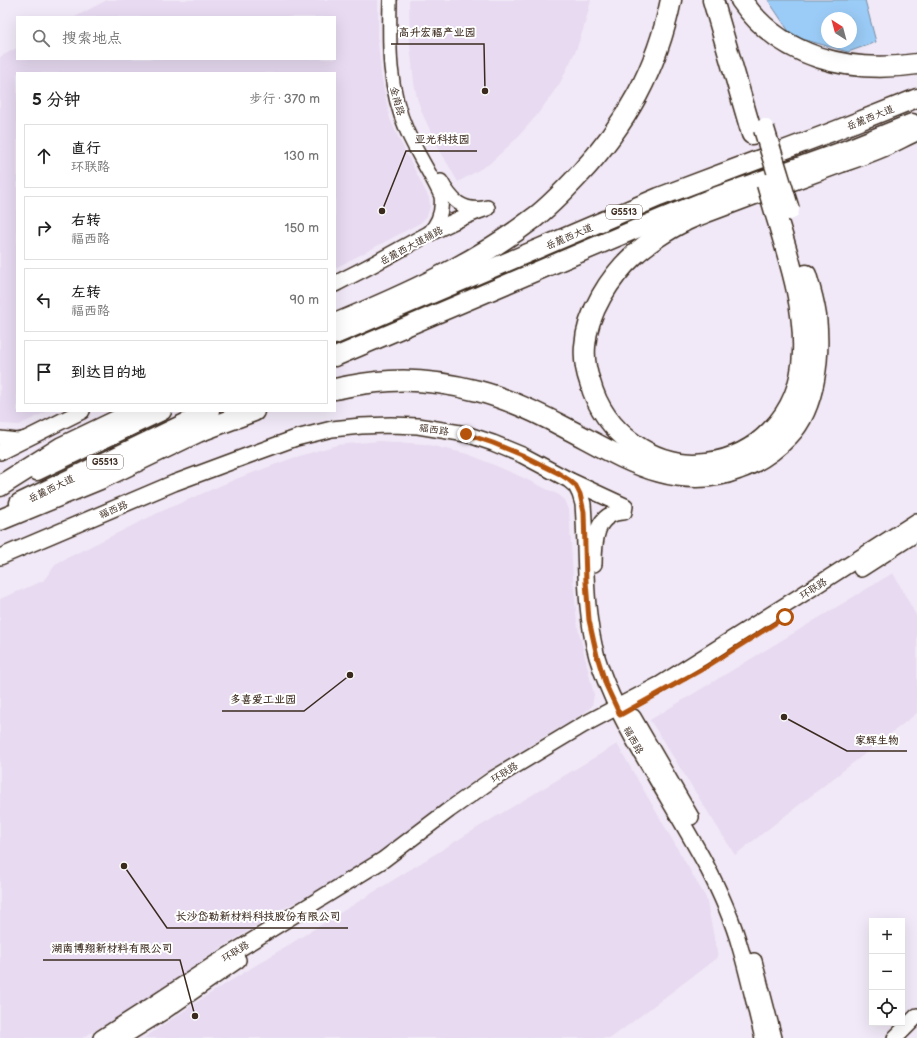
<!DOCTYPE html>
<html lang="zh">
<meta charset="utf-8">
<style>
body{margin:0;font-family:"Balsamiq Sans","LXGW WenKai TC",sans-serif;background:#f2f2f2;color:#222}
.controls{position:absolute;right:12px;bottom:12px;display:grid;overflow:hidden;border-radius:0px;box-shadow:0 4px 16px #0002}
.controls button{width:36px;height:36px;display:grid;place-items:center;padding:0;border:0;border-bottom:1px solid #e0e0e0;background:#fff;color:#222;font:20px sans-serif}
.compass{position:absolute;left:821px;top:12px;width:36px;height:36px;border-radius:50%;background:#fff;box-shadow:0 4px 16px #0002;rotate:324deg}
.stop{position:absolute;width:12px;height:12px;margin:-9px;border:3px solid #b45309;border-radius:50%;background:#fff}
.stop.end{background:#b45309;border-color:#fff;box-shadow:0 1px 4px #0008}
.list{margin:0;padding:0;list-style:none}
h2{display:flex;justify-content:space-between;align-items:center;height:52px;margin:0;padding:0 16px;font-size:17px}
h2 small{font-size:13px;font-weight:400;color:#767676}
.list li{display:grid;grid-template-columns:26px 1fr auto;gap:12px;align-items:center;box-sizing:border-box;height:64px;margin:0 8px 8px;padding:0 8px;border:1px solid #e0e0e0;border-radius:0px}
.list b{display:block;font-size:15px;white-space:nowrap}
.list p{margin:0;font-size:13px;white-space:nowrap;color:#767676}
.list em{font-size:13px;font-style:normal;color:#767676}
.icon{flex:none;width:22px;height:22px;fill:none;stroke:currentColor;stroke-width:2;stroke-linecap:round;stroke-linejoin:round}
.map{position:relative;flex:none;width:917px;height:1038px;overflow:hidden}
.search{position:absolute;background:#fff;box-shadow:0 4px 16px #0002;left:16px;top:16px;width:320px;height:44px;display:flex;align-items:center;gap:10px;box-sizing:border-box;padding:0 14px;border-radius:0px;color:#767676;font-size:15px}
.panel{position:absolute;background:#fff;box-shadow:0 4px 16px #0002;left:16px;top:72px;width:320px;height:340px;border-radius:0px}
.map>svg:first-child{display:block}
.built{fill:#e7daf1}
.water{fill:#9bccf7;stroke:#758ba0;fill-rule:evenodd}
.lines{fill:none;stroke-linecap:round;stroke-linejoin:round}
.tertiary-casing{stroke:#3b2a1e;stroke-width:16}
.secondary-casing{stroke:#3b2a1e;stroke-width:18}
.trunk-casing{stroke:#3b2a1e;stroke-width:21}
.motorway-casing{stroke:#3b2a1e;stroke-width:23}
.tertiary{stroke:#fff;stroke-width:13}
.secondary{stroke:#fff;stroke-width:15}
.trunk{stroke:#fff;stroke-width:18}
.motorway{stroke:#fff;stroke-width:20}
.motorway-bridge-casing{stroke:#3b2a1e;stroke-width:23;stroke-linecap:butt}
.motorway-bridge{stroke:#fff;stroke-width:20}
.route{stroke:#b45309;stroke-width:5}
.labels{text-anchor:middle;stroke-width:4;stroke-linejoin:round;paint-order:stroke}
.shield{fill:#fff;stroke:#766a62;stroke-width:1}
.shield-label{font-size:9px;font-weight:bold;fill:#3b2a1e}
.street-label{font-size:10px;fill:#3b2a1e;stroke:#fff}
.leader{fill:none;stroke:#3b2a1e;stroke-width:1.5}
.callout-dot{fill:#3b2a1e;stroke:#fff;stroke-width:1.5}
.callout-label{font-size:11px;text-anchor:middle;font-weight:bold;fill:#3b2a1e;stroke:#fff;stroke-width:4;stroke-linejoin:round;paint-order:stroke}
</style>
<div class="map">
<svg width="917" height="1038" viewBox="0 0 917 1038">
<rect width="100%" height="100%" fill="#f1e9f7"/>
<filter id="ink" filterUnits="userSpaceOnUse"><feTurbulence type="fractalNoise" baseFrequency=".025" numOctaves="2"/><feDisplacementMap in="SourceGraphic" scale="8" xChannelSelector="R" yChannelSelector="G"/><feConvolveMatrix kernelMatrix="1 2 1 2 8 2 1 2 1" color-interpolation-filters="sRGB"/></filter>
<g filter="url(#ink)">
<g class="built">
<path d="M107,0h271v44l3,31 9,44 9,20 30,59 1,8 -3,10 -7,7 -58,31 -27,14v-195h-318v338h31l-29,14 -16,-1 -3,-2v-365l17,-9v11h318v-42h-260z"/>
<path d="M409,0h182l-7,27 -8,23 -16,33 -23,32 -21,24 -27,25 -31,18 -20,-35 -15,-32 -6,-17 -3,-16 -4,-38z"/>
<path d="M379,441l45,3 44,10 47,20 44,21 6,5 4,10 4,68 4,46 17,71 -2,11 -8,7 -64,38 -43,27 -81,61 -31,22 -47,29 -37,20 -68,43 -77,53 -54,32h-82v-439l43,-18 14,-18 103,-51 76,-33 57,-21 44,-13z"/>
<path d="M893,573l24,44v96l-182,142 -85,-135z"/>
<path d="M617,744l89,154 12,59 -107,81h-467l59,-40 279,-173z"/>
</g>
<path class="water" d="M768,0h97l11,42 -28,10 -56,-16zM827,18h24v24h-24z"/>
<g class="lines">
<defs>
<g id="tertiary">
<path d="M390,0c-1,47 -2,88 17,131 10,23 24,43 34,65 2,15 -2,27 -13,38"/>
<path d="M441,181c11,20 21,30 44,27"/>
<path d="M0,438l17,2 9,-2"/>
</g>
<g id="secondary">
<path d="M335,284c15,-8 30,-15 44,-23 35,-19 70,-40 108,-53"/>
<path d="M0,452l82,-41"/>
<path d="M571,481l54,25 -1,6c-29,0 -30,30 -30,52"/>
<path d="M0,557l174,-74 78,-29 44,-16 36,-9 29,-3 30,-1 27,1 48,8 27,9 29,12 47,25 7,6 4,8 3,10c4,51 0,103 14,153 12,39 31,74 52,109 19,33 38,64 56,97 14,27 27,55 35,84 9,30 15,61 23,91"/>
<path d="M861,569l56,-36"/>
<path d="M633,717l58,100"/>
<path d="M754,961l20,77"/>
<path d="M101,1038l42,-27 70,-46 170,-105 66,-50 44,-31 90,-54 76,-40 141,-89 117,-75"/>
<path d="M121,1038l42,-26 75,-52"/>
<path d="M895,1038l22,-22"/>
</g>
<g id="trunk">
<path d="M335,335l240,-102 84,-36 170,-64 88,-35"/>
<path d="M335,357l327,-139 47,-19 131,-47 72,-29"/>
<path d="M37,471l125,-60"/>
<path d="M19,503l191,-92"/>
</g>
<g id="motorway">
<path d="M713,0l39,134"/>
<path d="M741,0c40,58 109,74 176,64"/>
<path d="M776,215c13,44 29,91 27,138 -1,29 -11,57 -32,78 -17,18 -40,29 -64,32 -53,7 -103,-30 -117,-81 -4,-11 -6,-24 -5,-36 2,-33 25,-69 49,-91 12,-11 34,-26 49,-33 7,-4 14,-6 21,-9 19,-7 37,-14 56,-21 27,-10 54,-20 81,-30 15,-5 29,-10 43,-16 11,-5 22,-11 33,-16"/>
<path d="M335,324c70,-29 139,-60 199,-106 16,-12 30,-27 44,-42 48,-51 79,-107 93,-176"/>
<path d="M335,389c18,-4 37,-7 55,-8 29,-2 60,3 88,10 31,8 60,22 88,37 54,28 109,66 172,41 20,-7 37,-19 51,-34 27,-29 31,-81 27,-119 -2,-14 -6,-28 -10,-41"/>
<path d="M0,486l62,-39 75,-36"/>
<path d="M0,520l100,-41 98,-47 56,-21"/>
</g>
</defs>
<use href="#tertiary" class="tertiary-casing"/>
<use href="#secondary" class="secondary-casing"/>
<use href="#trunk" class="trunk-casing"/>
<use href="#motorway" class="motorway-casing"/>
<use href="#tertiary" class="tertiary"/>
<use href="#secondary" class="secondary"/>
<use href="#trunk" class="trunk"/>
<use href="#motorway" class="motorway"/>
<defs>
<g id="motorway-bridge">
<path d="M764,129l25,81"/>
<path d="M767,184l9,31"/>
</g>
</defs>
<use href="#motorway-bridge" class="motorway-bridge-casing"/>
<use href="#motorway-bridge" class="motorway-bridge"/>
</g>
</g>
<g class="lines" filter="url(#ink)">
<path class="route" d="M466,434l27,9 29,12 36,18 11,7 7,6 4,8 4,18 2,70 3,38 8,36 9,29 14,30 86,-48 79,-50"/>
</g>
<g class="labels">
<g class="shield">
<rect x="606" y="205" width="36" height="14" rx="3"/>
<rect x="87" y="455" width="36" height="14" rx="3"/>
</g>
<g class="shield-label">
<text x="624" y="215">G5513</text>
<text x="105" y="465">G5513</text>
</g>
<g class="street-label">
<text transform="translate(398 101) rotate(75)" y="4">金南路</text>
<text transform="translate(870 117) rotate(-22)" y="4">岳麓西大道</text>
<text transform="translate(569 236) rotate(-23)" y="4">岳麓西大道</text>
<text transform="translate(411 245) rotate(-28)" y="4">岳麓西大道辅路</text>
<text transform="translate(434 429) rotate(8)" y="4">福西路</text>
<text transform="translate(51 488) rotate(-26)" y="4">岳麓西大道</text>
<text transform="translate(113 509) rotate(-23)" y="4">福西路</text>
<text transform="translate(813 588) rotate(-33)" y="4">环联路</text>
<text transform="translate(634 740) rotate(61)" y="4">福西路</text>
<text transform="translate(504 772) rotate(-32)" y="4">环联路</text>
<text transform="translate(235 951) rotate(-31)" y="4">环联路</text>
</g>
</g>
<path class="leader" d="M485 91L484 44H391M382 211L406 151H477M350 675L304 711H222M784 717L847 751H907M124 866L167 928H348M195 1016L180 960H43"/>
<g class="callout-dot">
<circle cx="485" cy="91" r="4"/>
<circle cx="382" cy="211" r="4"/>
<circle cx="350" cy="675" r="4"/>
<circle cx="784" cy="717" r="4"/>
<circle cx="124" cy="866" r="4"/>
<circle cx="195" cy="1016" r="4"/>
</g>
<g class="callout-label">
<text x="437" y="36">高升宏福产业园</text>
<text x="442" y="143">亚光科技园</text>
<text x="263" y="703">多喜爱工业园</text>
<text x="877" y="744">家辉生物</text>
<text x="258" y="920">长沙岱勒新材料科技股份有限公司</text>
<text x="112" y="952">湖南博翔新材料有限公司</text>
</g>
</svg>
<div class="controls">
<button>+</button>
<button>−</button>
<button><svg class="icon" aria-label="locate" viewBox="0 0 24 24"><circle cx="12" cy="12" r="6"/><path d="M12 2v4M12 18v4M2 12h4M18 12h4"/></svg></button>
</div>
<svg class="compass" viewBox="-18 -18 36 36"><path d="M0-13l5 13h-10z" fill="#e53935"/><path d="M0 13l5-13h-10z" fill="#767676"/></svg>
<div class="stop" style="left:785px;top:617px"></div>
<div class="stop end" style="left:466px;top:434px"></div>
<div class="search"><svg class="icon" aria-label="search" viewBox="0 0 24 24"><circle cx="10" cy="10" r="6"/><path d="M15 15l6 6"/></svg>搜索地点</div>
<section class="panel">
<h2>5 分钟<small>步行 · 370 m</small></h2>
<ul class="list">
<li><svg class="icon" aria-label="ahead" viewBox="0 0 24 24"><path d="M12 20V5M6 11l6-6 6 6"/></svg><div><b>直行</b><p>环联路</p></div><em>130 m</em></li>
<li><svg class="icon" aria-label="right" viewBox="0 0 24 24"><path d="M7 20v-9h11M14 6l5 5-5 5"/></svg><div><b>右转</b><p>福西路</p></div><em>150 m</em></li>
<li><svg class="icon" aria-label="left" viewBox="0 0 24 24"><path d="M17 20v-9H6M10 6l-5 5 5 5"/></svg><div><b>左转</b><p>福西路</p></div><em>90 m</em></li>
<li><svg class="icon" aria-label="arrive" viewBox="0 0 24 24"><path d="M6 21V4h12l-3 4 3 4H6"/></svg><div><b>到达目的地</b></div></li>
</ul>
</section>
</div>
